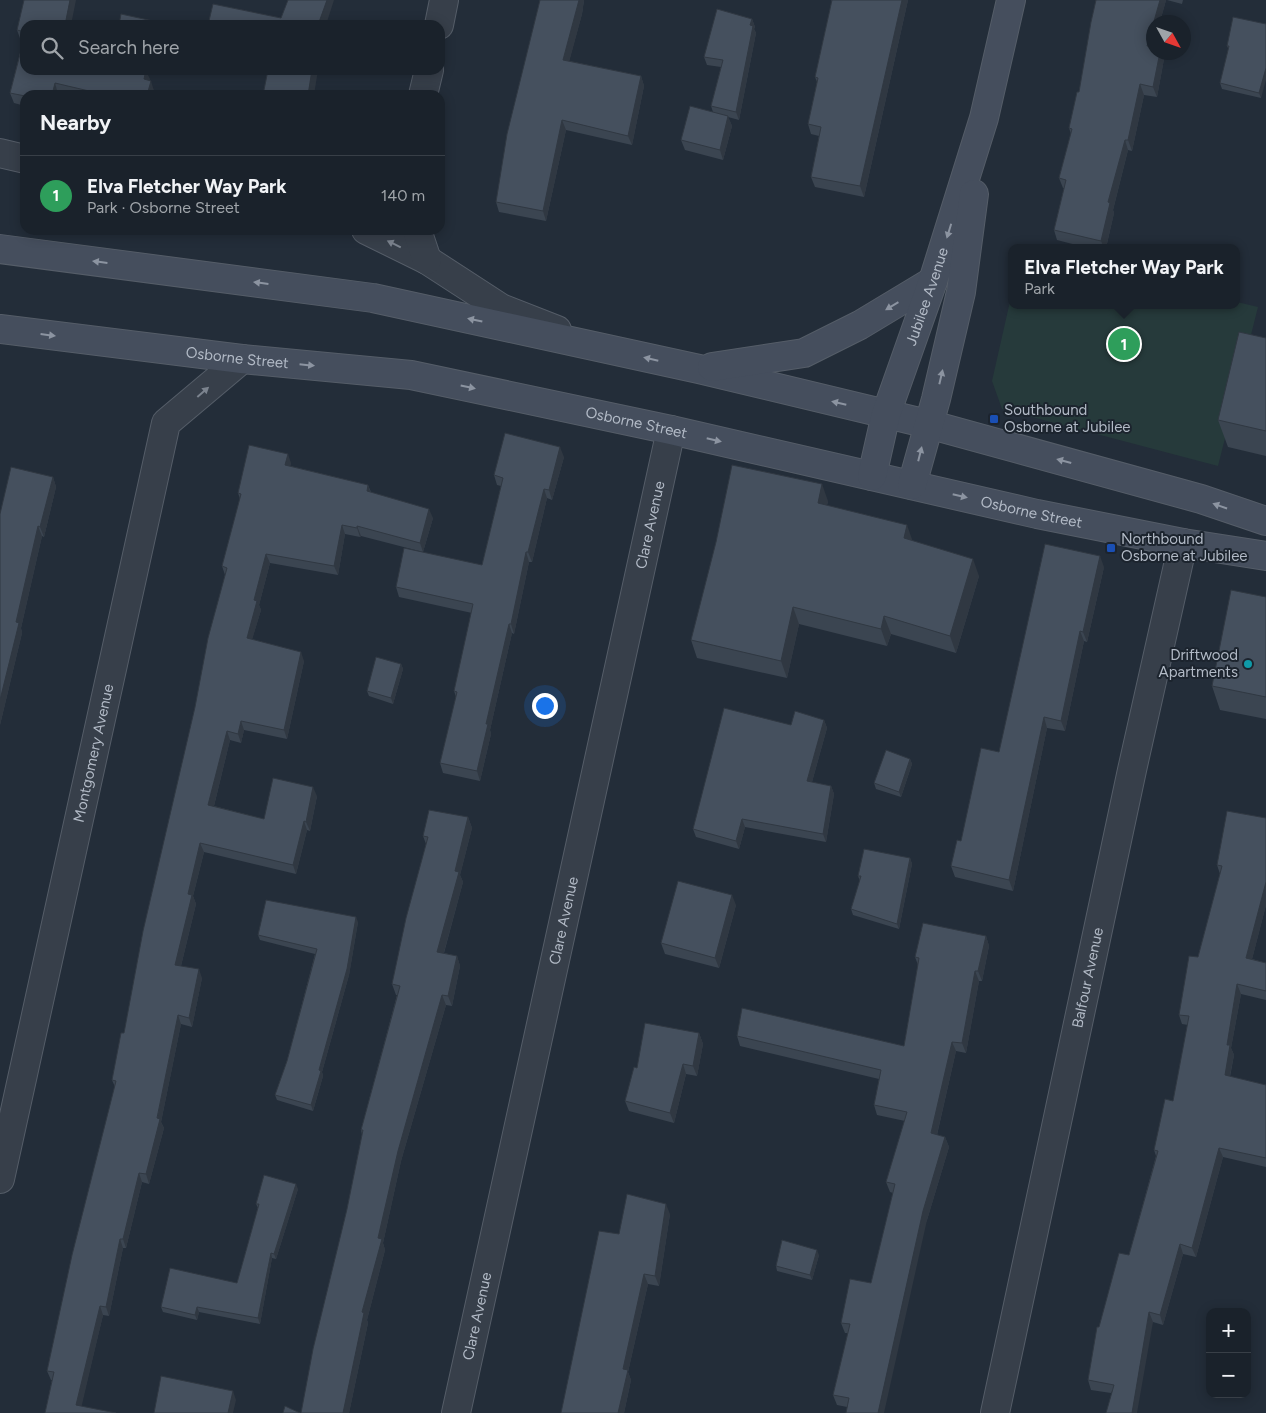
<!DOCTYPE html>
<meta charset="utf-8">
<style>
body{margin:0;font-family:Figtree,sans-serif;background:#272f37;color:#f1f3f6}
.controls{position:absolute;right:15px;bottom:15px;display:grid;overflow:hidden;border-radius:10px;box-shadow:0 2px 12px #0003}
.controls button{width:45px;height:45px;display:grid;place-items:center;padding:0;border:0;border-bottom:1px solid #383f47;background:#1a222b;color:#f1f3f6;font:25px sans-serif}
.compass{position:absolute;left:1146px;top:15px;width:45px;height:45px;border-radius:50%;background:#1a222b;box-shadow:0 2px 12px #0003;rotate:130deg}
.you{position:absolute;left:544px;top:705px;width:18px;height:18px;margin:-12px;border:4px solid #fff;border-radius:50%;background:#1a73e8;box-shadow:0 0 0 8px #1a73e833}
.badge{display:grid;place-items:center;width:32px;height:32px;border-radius:50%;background:#8bb3f2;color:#fff;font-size:16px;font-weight:700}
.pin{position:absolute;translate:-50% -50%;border:2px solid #fff;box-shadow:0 1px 5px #0006}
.popup{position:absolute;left:1008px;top:244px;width:232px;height:65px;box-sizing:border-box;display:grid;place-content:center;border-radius:10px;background:#1a222b;filter:drop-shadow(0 1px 4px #0005);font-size:16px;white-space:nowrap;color:#9fa4a9}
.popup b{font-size:19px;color:#f1f3f6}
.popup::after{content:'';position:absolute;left:50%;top:100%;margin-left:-10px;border:10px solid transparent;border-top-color:#1a222b}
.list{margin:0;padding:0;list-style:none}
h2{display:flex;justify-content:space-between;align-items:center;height:65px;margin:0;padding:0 20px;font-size:21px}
h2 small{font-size:16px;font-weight:400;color:#9fa4a9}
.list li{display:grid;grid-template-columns:32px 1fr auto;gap:15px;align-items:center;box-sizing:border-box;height:80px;padding:0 20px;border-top:1px solid #383f47}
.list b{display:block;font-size:19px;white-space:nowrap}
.list p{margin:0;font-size:16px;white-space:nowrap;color:#9fa4a9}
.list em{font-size:16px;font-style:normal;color:#9fa4a9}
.icon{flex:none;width:28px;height:28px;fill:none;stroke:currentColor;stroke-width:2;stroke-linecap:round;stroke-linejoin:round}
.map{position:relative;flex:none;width:1266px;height:1413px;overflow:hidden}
.search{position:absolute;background:#1a222b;box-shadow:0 2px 12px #0003;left:20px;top:20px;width:425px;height:55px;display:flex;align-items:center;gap:12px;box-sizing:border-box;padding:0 18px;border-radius:15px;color:#9fa4a9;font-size:19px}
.panel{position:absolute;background:#1a222b;box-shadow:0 2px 12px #0003;left:20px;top:90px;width:425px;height:145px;border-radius:15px}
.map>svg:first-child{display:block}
.green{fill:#263a3b}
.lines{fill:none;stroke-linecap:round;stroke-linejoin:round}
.street-casing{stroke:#555d68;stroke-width:30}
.secondary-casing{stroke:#555d68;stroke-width:30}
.street{stroke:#373f4a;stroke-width:28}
.secondary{stroke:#454e5d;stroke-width:28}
.wall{fill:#3b4551}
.shaded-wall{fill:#303842}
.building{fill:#45505e;stroke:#303842}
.oneway{fill:#8c94a1}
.oneway2{fill:#7b838e}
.transit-dot{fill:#1a4fb4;stroke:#1c242e;stroke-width:2}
.culture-dot{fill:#0f9aa8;stroke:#1c242e;stroke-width:2}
.labels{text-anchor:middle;stroke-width:4;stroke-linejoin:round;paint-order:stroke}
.street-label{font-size:15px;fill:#b2bac6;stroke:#1c242e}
.poi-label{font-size:15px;fill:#b2bac6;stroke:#1c242e;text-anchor:start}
</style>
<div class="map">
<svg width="1266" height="1413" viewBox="0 0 1266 1413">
<rect width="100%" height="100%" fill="#232d39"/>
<path class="green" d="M1011,297l1,8h224l1,-3 21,5 -40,159 -216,-57 -10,-28z"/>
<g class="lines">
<defs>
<g id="street">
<path d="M439,25l5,-25"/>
<path d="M423,95l6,-25"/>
<path d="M0,153l25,6"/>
<path d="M366,230l61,30 74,48 56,22"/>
<path d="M417,230l10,30"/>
<path id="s1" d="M0,1179l166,-756 76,-64"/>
<path id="s2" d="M456,1413l215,-983"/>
<path id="s3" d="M995,1413l137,-643 51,-227"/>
</g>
<g id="secondary">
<path d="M0,249l373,49 326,71 229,55 273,75 65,22"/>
<path id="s4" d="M0,329l242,30 169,16 260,55 366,84 146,29 83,13"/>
<path d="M712,367l92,-14 56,-28 73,-44"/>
<path id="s5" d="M872,476l14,-62 47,-133 51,-163 27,-118"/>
<path d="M912,485l24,-86 25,-107 13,-98"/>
</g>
</defs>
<use href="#street" class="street-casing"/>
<use href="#secondary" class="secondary-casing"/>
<use href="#street" class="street"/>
<use href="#secondary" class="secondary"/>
</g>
<g class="wall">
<path d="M540,0h44l-2,14 -13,47 72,15 3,10 -12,59 -66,-15 -20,91 -47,-9 -3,-10z"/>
<path d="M831,0h77l-44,197 -49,-10 -4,-10 8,-41 -8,-2 -3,-10 9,-42 -2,-5 17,-76z"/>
<path d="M1096,0h70l-13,47 1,5h8l2,7 -7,38 -13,-2 -12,56 -4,-1 -15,60 1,3 -8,35h-18l-31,-8 -3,-10 10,-42h-1l-4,-10 12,-44 -2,-6 10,-36z"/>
<path d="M1167,0h16l-1,4z"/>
<path d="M752,19l3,8 -1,2 2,4 -17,87 -11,-3 4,9 -9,34 -38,-10 -4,-10 32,-28 -2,-6 10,-39 -14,-2 -3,-8z"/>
<path d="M1266,24l-5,74 -39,-9 -2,-6 9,-33 -2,-4z"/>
<path d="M25,25v45h123l-1,3 2,8 5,10 -1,4h-88l-7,-1 -33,1v11l-11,-3 -4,-10 13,-52h-2l-4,-11z"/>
<path d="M1266,338v118l-38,-9 -10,-27z"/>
<path d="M564,457l-12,43 -5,-2 -15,64h-3l-15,72 -2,-1 -22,97 1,4 -11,47 -37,-8 -3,-10 16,-66 -2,-6 18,-78 -73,-16 -3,-10 86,-22 19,-79 -4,-1 -3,-10z"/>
<path d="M291,463l-1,3 78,19 3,7 62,26 -10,34 -62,-16 -1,1 -15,-3 -7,41 -68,-12 -11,42 2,5 -9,29 52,22 -17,78 -43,-9 -3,13 -11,-3 -16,66 50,13 53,-23 -7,35 -3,-1 -11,44 -92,-22 -11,44 3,8 -15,62 21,12 -10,49 -11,-3 -20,98 3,6 -15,56 -7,-2 -16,66h-3l-14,68 -6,-1 -22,91 -36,7 7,-33h-1l-4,-9 68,-284 -3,-7 12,-47 101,-458 -3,-9 18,-67 -2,-6z"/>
<path d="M53,477l3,10 -12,50 -2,-1 -21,92 1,5 -22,92v-211z"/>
<path d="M828,501l-1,4 85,36 67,35 -23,77 -65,-19 -4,12 -88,-22 -12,54 -90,-20 -6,-18z"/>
<path d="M1104,567l-17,75 -3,-1 -19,90 -18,-3 -34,163 -58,-14 -4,-11 10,-25 38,-89z"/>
<path d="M1266,597v122l-46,-9 -8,-24z"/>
<path d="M401,664l2,5 -10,35 -24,-8 -2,-5z"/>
<path d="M824,720l3,8 -15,54 19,4 3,8 -8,48 -81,-15 -6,22 -43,-12 -3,-8 98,-104z"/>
<path d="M910,759l2,5 -11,33 -25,-8 -2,-6z"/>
<path d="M468,817l4,11 -12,47 3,7 -19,71 13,3 3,10 -8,40 -6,-1 -45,156 -18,82 2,7 -18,70 1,3 -19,90 -2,-204 15,-74 -1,-5 36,-135h-1l-4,-11 34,-140 -3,-8z"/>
<path d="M1266,818v87l-14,54 14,4v37l-25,-6 -10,54 3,7 -4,22 36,8v82l-43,-10 -27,100 -13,-3 -20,71 -10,-3 -42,71 -20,-3 -3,-10 11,-53 30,-72 27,-99 -2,-6 19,-49 15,-76 -6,-1 -3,-9 19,-58 22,-83 -3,-9z"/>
<path d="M910,858l2,6 -13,65 -46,-14 -2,-6 9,-28 -2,-5z"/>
<path d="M736,905l-17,63 -54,-14 -4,-11z"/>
<path d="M358,922l-9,53 -27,97 1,4 -10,35 -36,-11 -2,-5 12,-34 28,-107 -55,-14 -2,-5z"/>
<path d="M986,936l3,10 -7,35h-3l-13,72 -10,-2 -19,84 8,2 4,10 -22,73 -80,187 -10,-2 -4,-10 15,-62h-3l-4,-10 30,-40 22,-90 -3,-1 -4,-10 19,-61 -28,-6 -3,-10 5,-26 -139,-33 -3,-10 167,10 14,-81 -3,-8z"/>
<path d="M699,1033l4,11 -6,32 -11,-2 -12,49 -45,-12 -4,-10 12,-33z"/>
<path d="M298,1189l-22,70 -4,-1 -12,66 -61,-12 -2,8 -34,-8 -2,-5 76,-24 21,-75 -2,-4z"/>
<path d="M670,1214l-11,72 -11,-2 -20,88 3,8 -7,33 -5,-179z"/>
<path d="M819,1255l-7,25 -35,-9 -1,-5z"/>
</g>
<g class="shaded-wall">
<path d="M70,0h6l-5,25h-6z"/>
<path d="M327,0h7l-8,25h-8z"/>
<path d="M579,0h5l-2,14 -15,56 -4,-10z"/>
<path d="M902,0h6l-44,197 -4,-11z"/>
<path d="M1160,0h6l-6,22h-6v24l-3,10 -4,-10z"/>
<path d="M752,19l3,8 -1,2 2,4 -17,87 -3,-8 14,-87z"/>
<path d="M1160,52h2l2,7 -7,38 -4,-10z"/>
<path d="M1266,68v12l-5,18 -2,-5z"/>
<path d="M143,70h5l-1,3 3,6 -3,11 -3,-11z"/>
<path d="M312,70h6l-4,25h-6z"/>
<path d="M641,76l3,10 -12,59 -4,-9z"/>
<path d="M151,81l3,10 -1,4h-6z"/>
<path d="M55,83l3,11v1h-6z"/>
<path d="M1140,84l4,11 -12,56 -4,-11z"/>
<path d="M728,116l4,10 -9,34 -3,-10z"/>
<path d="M562,120l4,10 -20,91 -3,-10z"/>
<path d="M1125,140l3,10 -15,60 1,3 -8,35h-2l-3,-7 7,-39z"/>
<path d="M560,447l4,10 -12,43 -3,-10z"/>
<path d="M288,454l3,9 -2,11 -4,-9z"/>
<path d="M53,477l3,10 -12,50 -4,-10z"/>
<path d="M822,484l6,17 -4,19 -6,-17z"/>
<path d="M368,485l3,9 -4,-3z"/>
<path d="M544,489l3,9 -15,64 -4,-10z"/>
<path d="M429,509l4,9 -10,34 -3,-9z"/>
<path d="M342,525l3,9 -7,41 -4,-9z"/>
<path d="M907,525l6,17 -9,-4z"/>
<path d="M38,526l4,10 -21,92 1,5 -22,92v-25l16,-78z"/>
<path d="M357,526l4,10 -1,1 -3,-9z"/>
<path d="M526,552l3,10 -15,72 -3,-10z"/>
<path d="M266,554l4,9 -11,42 2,5 -11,37 -3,-9 7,-38z"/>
<path d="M1100,556l4,11 -17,75 -4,-10z"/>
<path d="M973,559l6,17 -23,77 -6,-17z"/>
<path d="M793,607l6,17 -12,54 -6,-17z"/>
<path d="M884,616l7,18 -4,12 -6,-17z"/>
<path d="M509,624l3,9 -22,97 1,4 -11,47 -3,-10 9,-47z"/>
<path d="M1080,631l4,10 -19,90 -4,-10z"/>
<path d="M301,652l3,9 -17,78 -3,-9z"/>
<path d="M401,664l2,5 -10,35 -2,-6z"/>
<path d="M1044,717l3,11 -34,163 -4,-11z"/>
<path d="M824,720l3,8 -17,61 -3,-8z"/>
<path d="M241,721l3,9 -3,13 -3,-9z"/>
<path d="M227,731l3,9 -18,74 -4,-9z"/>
<path d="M910,759l2,5 -11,33 -2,-5z"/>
<path d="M831,786l3,8 -8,48 -3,-8z"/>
<path d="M313,787l4,9 -7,35 -4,-9z"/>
<path d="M468,817l4,11 -12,47 3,7 -22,81 -4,-11 18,-81z"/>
<path d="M742,819l3,8 -6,22 -3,-8z"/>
<path d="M304,821l3,9 -11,44 -3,-9z"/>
<path d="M200,843l4,9 -11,44 3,8 -17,70 -4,-9 13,-71z"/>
<path d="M910,858l2,6 -13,65 -2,-5z"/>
<path d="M1266,882v23l-16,62 -4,-9z"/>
<path d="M732,895l4,10 -17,63 -4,-10z"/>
<path d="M356,917l2,5 -9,53 -27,97 1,4 -10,35 -2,-6z"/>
<path d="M986,936l3,10 -7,35 -4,-10z"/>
<path d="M457,956l3,10 -8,40 -4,-10z"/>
<path d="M199,969l3,9 -10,49 -3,-9z"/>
<path d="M975,971l4,10 -13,72 -4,-10z"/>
<path d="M1237,984l4,10 -10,54 3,7 -6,30 -3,-10 2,-30z"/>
<path d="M442,995l4,10 -45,156 -18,82 2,7 -18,70 1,3 -19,90h-6l19,-101 16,-74 20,-87z"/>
<path d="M178,1015l3,9 -20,98 3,6 -15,56 -3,-10z"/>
<path d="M699,1033l4,11 -6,32 -4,-10z"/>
<path d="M952,1042l4,9 -21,92 -4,-10z"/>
<path d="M683,1064l3,10 -12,49 -4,-10z"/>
<path d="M945,1137l4,10 -22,73 -43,193h-6l45,-202z"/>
<path d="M1219,1148l4,9 -27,100 -4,-9z"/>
<path d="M139,1173l3,9 -16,66 -3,-9z"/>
<path d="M296,1184l2,5 -22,70 -2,-5z"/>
<path d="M666,1204l4,10 -11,72 -4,-10z"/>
<path d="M120,1239l3,9 -14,68 -3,-9z"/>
<path d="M1180,1244l3,10 -20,71 -3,-10z"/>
<path d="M817,1250l2,5 -7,25 -2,-5z"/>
<path d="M271,1253l1,5 -12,66 -2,-6z"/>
<path d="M644,1274l4,10 -20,88 3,8 -7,33h-6l5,-44z"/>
<path d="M100,1306l3,9 -23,98 -4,-8z"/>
<path d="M197,1307l2,5 -2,8 -2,-5z"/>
<path d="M1149,1312l4,10 -16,91h-5z"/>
<path d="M233,1391l3,9 -3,13h-5z"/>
</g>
<g class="building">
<path d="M24,0h46l-5,25h-40v7l-8,-2z"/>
<path d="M288,0h39l-9,25h-110l5,-21 68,14z"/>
<path d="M540,0h39l-16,60 78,16 -13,60 -66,-16 -19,91 -47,-9 11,-68z"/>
<path d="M832,0h70l-42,186 -49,-9 10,-50 -13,-3 10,-46 -3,-1z"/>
<path d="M1096,0h64l-13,46 7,1v5h6l-7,35 -13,-3 -12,56h-3l-17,62 2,1 -9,38 -47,-11 12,-50 -7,-2 13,-49 -3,-1 8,-36h2l12,-70z"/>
<path d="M717,9l35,10 -2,6 3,1 -17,86 -25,-6 12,-46 -19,-3z"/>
<path d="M121,14l32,7 -1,4h-33z"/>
<path d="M1233,17l33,7v44l-7,25 -39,-10 9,-37h-2z"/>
<path d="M25,35v35h121l-2,9 7,2 -4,14h-41l-51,-12 -3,12h-27v1l-15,-3z"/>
<path d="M268,70h44l-4,25h-45z"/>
<path d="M690,106l38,10 -8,34 -39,-10z"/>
<path d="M1239,332l27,6v93l-48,-11z"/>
<path d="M505,433l55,14 -11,43 -5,-1 -16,63h-2l-15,72h-2l-23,100h2l-11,47 -37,-8 17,-71 -3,-1 19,-87 -77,-17 8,-39 78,17 21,-87 -9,-3z"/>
<path d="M249,445l39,9 -3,11 83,20 -1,6 62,18 -9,34 -63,-17v2l-15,-3 -8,41 -68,-12 -12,46 3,1 -10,37 54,14 -17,78 -43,-9 -3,13 -11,-3 -19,74 56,14 9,-41 40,9 -7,35 -2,-1 -11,44 -93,-22 -12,51 4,1 -17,70 24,4 -10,49 -11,-3 -21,103 3,1 -14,55 -7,-1 -16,66h-3l-14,68 -6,-1 -24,99 40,8h-71l9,-41 -7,-1 25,-116 44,-174 -4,-1 9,-47h3l19,-102 52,-224 13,-69 19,-70 -5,-2 19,-72 -3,-1z"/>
<path d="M732,465l90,19 -4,19 89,22 -3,13 69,21 -23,77 -66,-20 -3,13 -88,-22 -12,54 -90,-21 25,-98z"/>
<path d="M11,467l42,10 -13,50 -2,-1 -22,96 3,1 -19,77v-186z"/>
<path d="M1045,544l55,12 -17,76 -3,-1 -19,90 -17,-4 -35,163 -58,-14 6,-26 4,1 20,-93 18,4z"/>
<path d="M1231,590l35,7v100l-54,-11z"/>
<path d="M376,657l25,7 -10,34 -24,-7z"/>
<path d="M724,708l67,17 4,-14 29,9 -17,61 24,5 -8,48 -81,-15 -6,22 -43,-12z"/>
<path d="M886,750l24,9 -11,33 -25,-9z"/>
<path d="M429,810l39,7 -13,54 4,1 -22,80 20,4 -9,40 -6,-1 -44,156 -20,87 4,1 -20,73 2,1 -21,100h-42l12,-64 34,-140 16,-79h-2l39,-144 -8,-2 14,-66 22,-81 -5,-1z"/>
<path d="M1227,811l39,7v64l-20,76 20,5v28l-29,-7 -10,61h3l-5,30 41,10v73l-47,-10 -27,100 -12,-4 -20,71 -11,-3 -17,101h-26l8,-28 -26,-5 9,-53h2l20,-74 10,2 29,-104 -4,-1 11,-51 8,2 16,-85 -10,-1 10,-59 9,1 24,-91 -5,-1z"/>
<path d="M864,849l46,9 -13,66 -46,-15 10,-33h-3z"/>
<path d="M678,881l54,14 -17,63 -54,-15z"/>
<path d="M266,900l90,17 -9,52 -28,101 2,1 -10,34 -36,-10 12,-34 30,-112 -59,-14z"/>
<path d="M923,923l63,13 -8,35h-3l-13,72 -10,-1 -21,91 14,4 -22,74 -45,202h-32l3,-15 -16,-3 17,-71 -9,-1 9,-44 21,4 24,-99 -9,-2 21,-70 -33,-7 7,-35 -144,-34 5,-28 162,38 15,-88 -4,-1z"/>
<path d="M645,1023l54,10 -6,33 -10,-2 -13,49 -45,-12 9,-34 3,1z"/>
<path d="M264,1175l32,9 -22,70 -3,-1 -13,65 -61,-11 -2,8 -34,-8 9,-39 67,15 22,-79h-3z"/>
<path d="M627,1194l39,10 -11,72 -11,-2 -21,95 5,1 -10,43h-57l38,-182 20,3z"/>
<path d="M782,1240l35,10 -7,25 -34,-9z"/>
<path d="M161,1376l72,15 -5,22h-74z"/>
<path d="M285,1406l15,7h-17z"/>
</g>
<defs><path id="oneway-solid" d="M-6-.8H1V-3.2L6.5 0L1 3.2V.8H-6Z" transform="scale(1.25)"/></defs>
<g class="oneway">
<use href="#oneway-solid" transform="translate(949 231) rotate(107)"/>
<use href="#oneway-solid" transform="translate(100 262) rotate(-173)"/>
<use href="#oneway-solid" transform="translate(261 283) rotate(-173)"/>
<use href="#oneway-solid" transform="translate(892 306) rotate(149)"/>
<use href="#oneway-solid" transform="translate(475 320) rotate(-168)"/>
<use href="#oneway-solid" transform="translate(48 335) rotate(7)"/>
<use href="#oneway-solid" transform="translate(651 359) rotate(-167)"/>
<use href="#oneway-solid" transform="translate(307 365) rotate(6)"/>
<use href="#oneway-solid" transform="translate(941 377) rotate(-77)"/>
<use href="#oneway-solid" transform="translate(468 387) rotate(12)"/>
<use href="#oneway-solid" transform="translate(839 403) rotate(-167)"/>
<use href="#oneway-solid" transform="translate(714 440) rotate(13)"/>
<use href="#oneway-solid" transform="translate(920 454) rotate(-76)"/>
<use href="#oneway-solid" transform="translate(1064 461) rotate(-165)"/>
<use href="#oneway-solid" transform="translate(960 496) rotate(13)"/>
<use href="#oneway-solid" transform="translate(1220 506) rotate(-161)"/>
</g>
<g class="oneway2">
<use href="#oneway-solid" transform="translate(394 244) rotate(-154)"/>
<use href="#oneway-solid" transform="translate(203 392) rotate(-41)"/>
</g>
<g class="transit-dot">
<rect x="989" y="414" width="10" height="10" rx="2.5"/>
<rect x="1106" y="543" width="10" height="10" rx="2.5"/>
</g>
<circle class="culture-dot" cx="1248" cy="664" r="5"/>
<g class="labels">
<g class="street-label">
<text dy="5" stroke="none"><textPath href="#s5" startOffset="188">Jubilee Avenue</textPath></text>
<text dy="5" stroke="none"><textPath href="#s4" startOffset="239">Osborne Street</textPath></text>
<text dy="5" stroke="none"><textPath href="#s4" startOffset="644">Osborne Street</textPath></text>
<text dy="5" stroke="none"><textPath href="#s4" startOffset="1049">Osborne Street</textPath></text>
<text dy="5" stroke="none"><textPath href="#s2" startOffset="909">Clare Avenue</textPath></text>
<text dy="5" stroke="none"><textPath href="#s1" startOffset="436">Montgomery Avenue</textPath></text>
<text dy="5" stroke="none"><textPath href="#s2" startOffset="504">Clare Avenue</textPath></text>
<text dy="5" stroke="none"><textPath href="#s3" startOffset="445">Balfour Avenue</textPath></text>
<text dy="5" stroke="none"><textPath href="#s2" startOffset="99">Clare Avenue</textPath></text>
</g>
<g class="poi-label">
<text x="1004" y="415">Southbound<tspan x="1004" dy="17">Osborne at Jubilee</tspan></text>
<text x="1121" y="544">Northbound<tspan x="1121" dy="17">Osborne at Jubilee</tspan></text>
<text x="1238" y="660" text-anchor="end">Driftwood<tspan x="1238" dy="17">Apartments</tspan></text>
</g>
</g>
</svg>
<div class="controls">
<button>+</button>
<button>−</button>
</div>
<svg class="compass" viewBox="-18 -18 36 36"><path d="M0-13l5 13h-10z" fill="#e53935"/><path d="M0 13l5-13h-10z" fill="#9fa4a9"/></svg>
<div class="you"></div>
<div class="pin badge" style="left:1124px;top:344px;background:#2e9e5b">1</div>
<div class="popup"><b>Elva Fletcher Way Park</b>Park</div>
<div class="search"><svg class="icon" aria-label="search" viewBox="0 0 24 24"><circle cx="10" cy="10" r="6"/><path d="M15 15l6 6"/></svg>Search here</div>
<section class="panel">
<h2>Nearby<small></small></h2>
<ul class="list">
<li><span class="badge" style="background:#2e9e5b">1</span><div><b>Elva Fletcher Way Park</b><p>Park · Osborne Street</p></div><em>140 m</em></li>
</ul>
</section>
</div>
